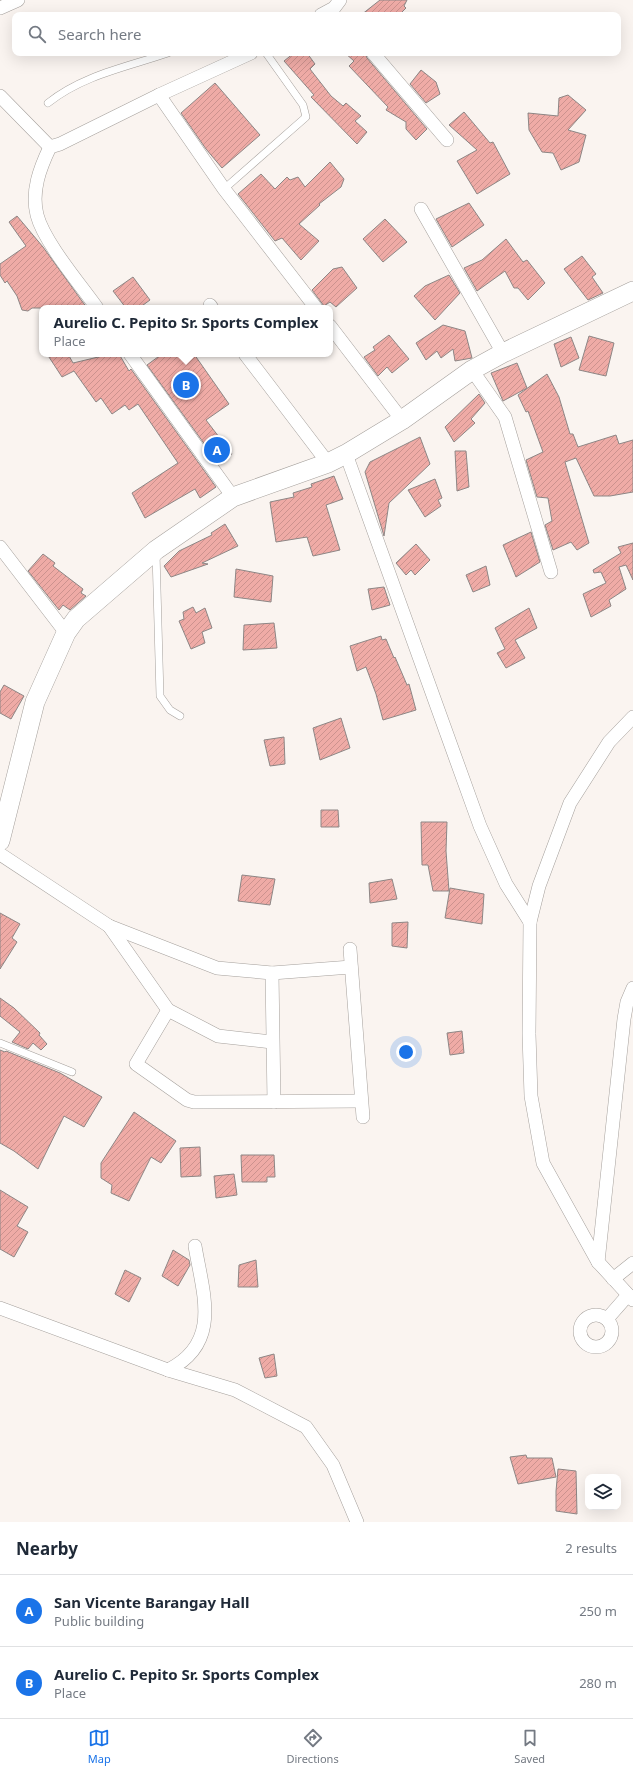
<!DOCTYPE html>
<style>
body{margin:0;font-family:"Noto Sans",sans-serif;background:#f2f2f3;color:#1f2937}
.controls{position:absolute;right:12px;bottom:12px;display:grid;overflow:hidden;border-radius:8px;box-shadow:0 4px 16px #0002}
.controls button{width:36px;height:36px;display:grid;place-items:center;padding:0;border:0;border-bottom:1px solid #e0e1e3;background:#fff;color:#1f2937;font:20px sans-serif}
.you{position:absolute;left:406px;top:1052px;width:14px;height:14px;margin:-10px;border:3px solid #fff;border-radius:50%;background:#1a73e8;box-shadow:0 0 0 6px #1a73e833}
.badge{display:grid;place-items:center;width:26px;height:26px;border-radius:50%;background:#1a73e8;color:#fff;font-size:13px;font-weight:700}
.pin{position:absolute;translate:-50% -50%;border:2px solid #fff;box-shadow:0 1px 4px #0006}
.popup{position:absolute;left:39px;top:305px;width:294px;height:52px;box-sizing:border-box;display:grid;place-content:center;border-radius:8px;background:#fff;filter:drop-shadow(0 1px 3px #0005);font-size:13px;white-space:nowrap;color:#747a83}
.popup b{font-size:15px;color:#1f2937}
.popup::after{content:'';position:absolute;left:50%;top:100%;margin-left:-8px;border:8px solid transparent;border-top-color:#fff}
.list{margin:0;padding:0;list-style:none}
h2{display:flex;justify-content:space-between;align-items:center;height:52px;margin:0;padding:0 16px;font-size:17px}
h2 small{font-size:13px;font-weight:400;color:#747a83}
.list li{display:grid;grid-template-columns:26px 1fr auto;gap:12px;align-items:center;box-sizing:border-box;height:72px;padding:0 16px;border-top:1px solid #e0e1e3}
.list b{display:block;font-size:15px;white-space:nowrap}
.list p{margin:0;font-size:13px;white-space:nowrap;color:#747a83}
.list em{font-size:13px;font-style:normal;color:#747a83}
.icon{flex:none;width:22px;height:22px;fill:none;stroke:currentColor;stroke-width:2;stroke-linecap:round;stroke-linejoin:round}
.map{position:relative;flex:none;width:633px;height:1522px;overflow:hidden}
.search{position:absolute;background:#fff;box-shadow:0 4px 16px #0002;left:12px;right:12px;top:12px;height:44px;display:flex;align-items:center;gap:10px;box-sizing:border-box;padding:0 14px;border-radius:8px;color:#747a83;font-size:15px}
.sheet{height:196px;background:#fff}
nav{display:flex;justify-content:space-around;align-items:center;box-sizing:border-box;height:56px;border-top:1px solid #e0e1e3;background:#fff;font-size:11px;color:#747a83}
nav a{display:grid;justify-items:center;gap:2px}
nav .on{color:#1a73e8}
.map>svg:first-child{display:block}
.building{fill:url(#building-hatch);stroke:#8d8685}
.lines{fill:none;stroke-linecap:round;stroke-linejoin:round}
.lane-casing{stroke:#a5a09c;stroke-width:8}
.street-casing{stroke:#a5a09c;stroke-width:14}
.secondary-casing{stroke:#a5a09c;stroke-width:20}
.lane{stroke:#fff;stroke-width:7}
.street{stroke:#fff;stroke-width:13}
.secondary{stroke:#fff;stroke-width:19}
</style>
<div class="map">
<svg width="633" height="1522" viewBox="0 0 633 1522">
<defs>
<pattern id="building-hatch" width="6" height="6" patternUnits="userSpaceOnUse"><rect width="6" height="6" fill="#efaba6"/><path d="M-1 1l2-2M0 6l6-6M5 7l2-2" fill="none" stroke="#cc928e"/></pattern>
</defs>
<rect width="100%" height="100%" fill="#faf4f0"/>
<g class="building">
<path d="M380,0h27l-3,6 2,2 -7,7h-38z"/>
<path d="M294,53h13l8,11 -5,5 21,27 12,10 3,-3 15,13 -6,5 12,11 -10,12 -46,-47 3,-2 -30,-34z"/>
<path d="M345,53h20l2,5 60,71 -11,11 -10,-11v-7l-20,-12 2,-3 -39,-41 5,-5z"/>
<path d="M421,70l15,12 4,12 -14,9 -16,-19z"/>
<path d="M215,83l45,52 -38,33 -16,-19 -25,-36z"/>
<path d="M568,95l18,15 -18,20 18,5 -7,27 -18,8 -8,-17 -11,-1 -13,-22 -1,-17 30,3 1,-18z"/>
<path d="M464,112l26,31 3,-1 17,32 -33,20 -20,-33 20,-11 -28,-25z"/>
<path d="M330,162l14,17 -3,8 -22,17 1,1 -21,19 20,17 -18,19 -19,-22 -7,3 -37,-47 23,-20 14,15 12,-12 3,3 8,-3 7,10z"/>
<path d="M469,203l15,22 -32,22 -16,-28z"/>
<path d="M17,216l26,31 44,61h-55l-4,3 -6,-1 -5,-14 -10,-15 -2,2 -5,-8v-11l26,-18 -17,-24z"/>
<path d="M385,219l22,23 -24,20 -20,-23z"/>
<path d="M506,239l17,23 4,-2 18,23 -17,17 -10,-12h-4l-9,-17 -28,20 -13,-23 18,-8z"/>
<path d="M582,256l14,18 -4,3 11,16 -15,7 -24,-31z"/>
<path d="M342,267l15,21 -21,19 -6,-5 -6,4 -12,-16 21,-21z"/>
<path d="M449,275l11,18 -25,27 -21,-24 11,-10z"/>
<path d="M133,277l17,23 -11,8h-13l-13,-17z"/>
<path d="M443,325l22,6 7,27 -17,3 -2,-12 -12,9 -4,-7 -11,9 -10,-17z"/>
<path d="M389,335l20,24 -17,14 -5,-6 -9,9 -14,-19 11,-7 -2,-3z"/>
<path d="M589,336l25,7 -8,33 -27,-6z"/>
<path d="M571,337l8,21 -18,9 -7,-23z"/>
<path d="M47,354h21l5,9 38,-9h8l10,17 2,-2 85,118 -16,11 -5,-9 -50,29 -13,-25 46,-30 -40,-59 -9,6 -4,-5 -13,9 -11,-16 -5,4 -22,-31 -12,6z"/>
<path d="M162,354h32l35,50 -23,16 26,34 -13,10 -72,-99z"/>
<path d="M517,363l10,25 -24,13 -12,-28z"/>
<path d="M547,374l12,23 11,37h3l5,13 38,-12 3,9 14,-4v52l-23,4h-16l-18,-38 -11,4 24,81 -12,7 -6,-8 -18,8 -8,-25 7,-4 -4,-23 -11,-1 -11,-37 17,-8 -15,-41 -2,1 -8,-17z"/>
<path d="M479,394l6,9 -14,16 4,4 -21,19 -9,-15z"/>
<path d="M420,437l10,27 -41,39 -5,33 -19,-64 5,-10z"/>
<path d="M455,451h11l3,36 -12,4z"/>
<path d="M334,476l9,23 -17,6 14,45 -27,6 -6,-19 -31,5 -6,-40 24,-5 -1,-4 19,-6 -1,-3z"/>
<path d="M435,479l7,19 -4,2 3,6 -16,11 -17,-27z"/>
<path d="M225,524l13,22 -36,17 6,1 -37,13 -7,-11 15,-15 33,-16 -1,-2z"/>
<path d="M531,532l9,30 -24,15 -13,-32z"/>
<path d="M633,543v37l-7,-15 -7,2 7,22 -17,11 2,6 -20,11 -8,-23 23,-11 -5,-11 -7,1 -1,-3 28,-17 -3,-6z"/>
<path d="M416,544l14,16 -15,15 -4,-5 -5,5 -10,-12z"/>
<path d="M43,554l12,9 -2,3 30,23 -2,4 5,3 -16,14 -7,-5 -4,5 -31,-39z"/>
<path d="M486,566l4,19 -17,7 -7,-17z"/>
<path d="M236,569l37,7 -2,26 -37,-5z"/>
<path d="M384,587l6,18 -18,5 -4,-21z"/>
<path d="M193,607l3,6 9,-5 7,20 -10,4 3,11 -14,6 -12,-28 5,-2 -1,-7z"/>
<path d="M529,608l8,20 -22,12 10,18 -19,10 -9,-15 8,-4 -10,-21z"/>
<path d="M274,623l3,25 -34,2 1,-25z"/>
<path d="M381,636l1,4 4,-1 8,19 1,-1 12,28 2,-1 7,26 -33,10 -7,-26 -10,-27 -9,4 -7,-25z"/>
<path d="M4,685l20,11 -13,23 -11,-6v-21z"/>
<path d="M341,718l9,30 -30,12 -7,-32z"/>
<path d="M284,737l1,27 -15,2 -6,-26z"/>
<path d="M321,810h17l1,17h-18z"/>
<path d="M421,822h26l-1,29 3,40h-16l-5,-26h-6z"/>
<path d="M242,875l33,4 -5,26 -32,-4z"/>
<path d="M392,879l5,20 -27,4 -1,-20z"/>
<path d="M450,888l34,6 -2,30 -37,-6z"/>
<path d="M0,913l20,11 -8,14 5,4 -17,27z"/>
<path d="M408,922l-1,26 -15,-2v-23z"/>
<path d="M0,998l14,10 26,25 -1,2 8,9 -6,6 -8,-7 -5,6 -16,-7 8,-10 -20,-16z"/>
<path d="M462,1031l2,22 -14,2 -3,-22z"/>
<path d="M0,1050l5,2 1,-1 54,22 42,24 -18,30 -20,-11 -26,53 -24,-18 -14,-8z"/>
<path d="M134,1112l42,29 -15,22 -10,-6 -22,44 -18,-8 1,-8 -11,-7v-15z"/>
<path d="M200,1147l1,29 -20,1 -1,-29z"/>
<path d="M241,1155h33l1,22h-8v5h-25z"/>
<path d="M234,1174l3,21 -21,3 -2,-22z"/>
<path d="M0,1190l28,17 -11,19 11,6 -14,25 -14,-8z"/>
<path d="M173,1250l16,10 1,5 -12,21 -16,-10z"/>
<path d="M256,1260l2,27h-20l1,-22z"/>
<path d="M125,1270l16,8 -12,24 -14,-8z"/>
<path d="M274,1354l3,22 -12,2 -6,-20z"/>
<path d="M526,1455l1,3h25l4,19 -38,7 -8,-27z"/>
<path d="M558,1469l18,2 1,43 -21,-3v-20z"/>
</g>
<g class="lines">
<defs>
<g id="lane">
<path d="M48,103c35,-28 79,-36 120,-50"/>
<path d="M224,189l82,-72 -3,-12 -37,-52"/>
<path d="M156,553l4,143 10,14 10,6"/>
<path d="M0,1043l72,29"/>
</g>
<g id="street">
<path d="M0,8l18,-8"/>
<path d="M321,15l13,-7 6,-8"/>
<path d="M373,53l74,87"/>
<path d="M159,95l65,94 92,119"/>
<path d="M0,96l50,51"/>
<path d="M421,209l82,144"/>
<path d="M210,305l2,3"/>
<path d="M97,308c-17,-24 -53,-66 -60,-93 -6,-24 3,-47 13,-68l10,-3 99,-49 92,-42"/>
<path d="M330,326l72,94"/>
<path d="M130,354l103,143"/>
<path d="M245,354l83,109"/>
<path d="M472,370l33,47 46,155"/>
<path d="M346,454l134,372 26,58 24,38"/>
<path d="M0,547l66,86"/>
<path d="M633,717l-24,25 -39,61 -31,83 -9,36 -1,112 2,62 12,67 55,99 35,38"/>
<path d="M0,854l109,72 108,42 55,5 79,-6"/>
<path d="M109,926l59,84 50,26 54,6"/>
<path d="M350,949l13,168"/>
<path d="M272,973l2,129"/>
<path d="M168,1010l-32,54 51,36 7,2 167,-1"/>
<path d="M598,1262l26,-243 3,-17 6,-14"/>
<path d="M613,1279l20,-16"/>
<path d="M0,1308l168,62 67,20 71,37 27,38 24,57"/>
<circle cx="596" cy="1331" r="16"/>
<path d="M607,1319l21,-24"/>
<path d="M168,1370c54,-27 35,-76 27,-124"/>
</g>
<path id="secondary" d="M0,841l35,-139 31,-69 10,-14 80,-69 77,-53 95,-34 18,-9 56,-34 70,-50 31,-17 130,-62"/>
</defs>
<use href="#lane" class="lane-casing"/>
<use href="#street" class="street-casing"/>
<use href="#secondary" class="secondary-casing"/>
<use href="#lane" class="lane"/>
<use href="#street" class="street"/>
<use href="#secondary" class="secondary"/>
</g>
</svg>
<div class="controls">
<button><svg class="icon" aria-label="layers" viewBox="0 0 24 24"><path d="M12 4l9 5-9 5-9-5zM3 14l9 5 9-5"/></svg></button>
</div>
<div class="you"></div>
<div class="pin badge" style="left:217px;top:450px">A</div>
<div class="pin badge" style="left:186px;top:385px">B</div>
<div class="popup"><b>Aurelio C. Pepito Sr. Sports Complex</b>Place</div>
<div class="search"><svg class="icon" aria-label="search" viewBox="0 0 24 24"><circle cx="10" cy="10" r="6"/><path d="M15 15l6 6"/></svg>Search here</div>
</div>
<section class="sheet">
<h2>Nearby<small>2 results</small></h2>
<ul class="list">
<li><span class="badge">A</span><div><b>San Vicente Barangay Hall</b><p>Public building</p></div><em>250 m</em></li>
<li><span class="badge">B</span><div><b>Aurelio C. Pepito Sr. Sports Complex</b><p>Place</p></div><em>280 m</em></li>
</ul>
</section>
<nav>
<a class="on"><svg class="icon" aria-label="map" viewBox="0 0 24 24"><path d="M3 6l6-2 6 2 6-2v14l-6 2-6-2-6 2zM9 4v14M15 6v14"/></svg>Map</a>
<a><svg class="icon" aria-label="directions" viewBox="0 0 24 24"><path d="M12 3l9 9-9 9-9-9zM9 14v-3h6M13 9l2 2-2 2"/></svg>Directions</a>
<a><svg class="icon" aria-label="saved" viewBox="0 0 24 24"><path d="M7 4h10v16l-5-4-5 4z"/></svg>Saved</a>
</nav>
